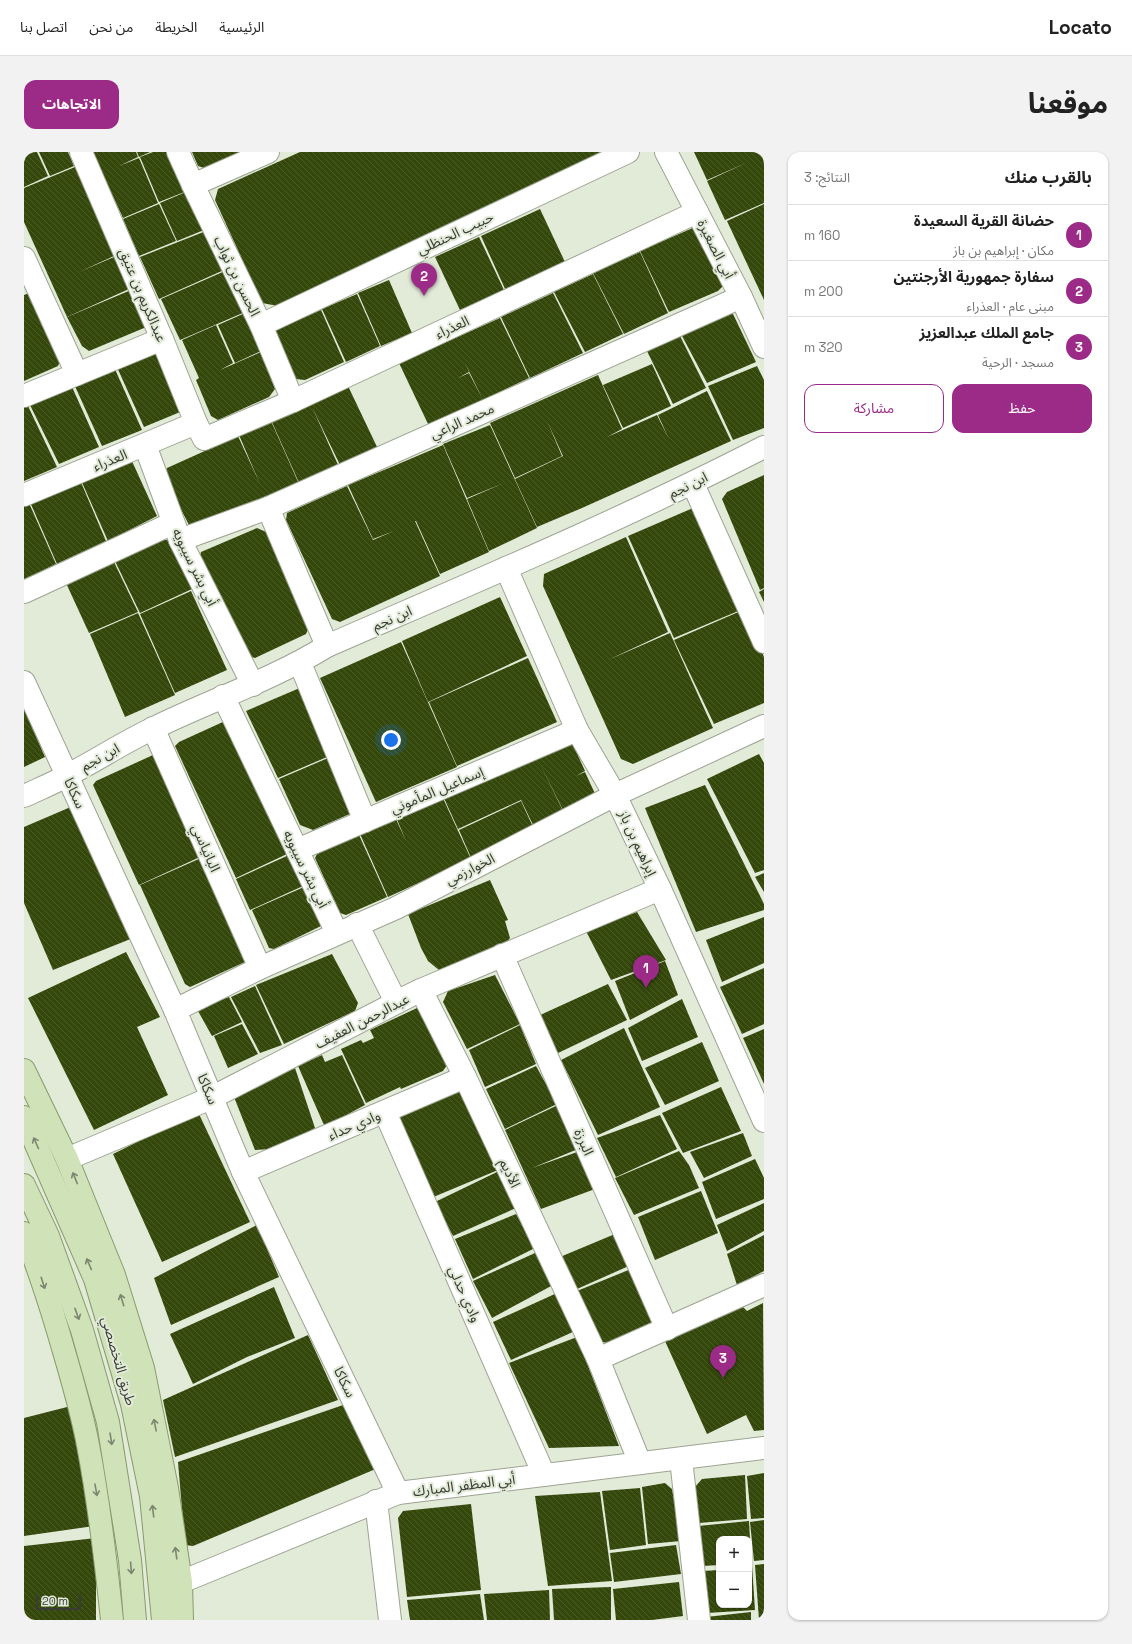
<!DOCTYPE html>
<html lang="ar">
<meta charset="utf-8">
<style>
body{margin:0;font-family:"Space Grotesk","Noto Sans Arabic",sans-serif;background:#f2f2f2;color:#222;direction:rtl}
.controls{position:absolute;right:12px;bottom:12px;display:grid;overflow:hidden;border-radius:8px;box-shadow:0 1px 3px #0004}
.controls button{width:36px;height:36px;display:grid;place-items:center;padding:0;border:0;border-bottom:1px solid #e0e0e0;background:#fff;color:#222;font:20px sans-serif}
.scale{position:absolute;left:12px;bottom:10px;width:45px;box-sizing:border-box;padding-left:4px;border:2px solid #393c35;border-top:0;font-size:11px;line-height:14px;white-space:nowrap;color:#393c35;-webkit-text-stroke:3px #e2ead8;paint-order:stroke}
.you{position:absolute;left:367px;top:588px;width:14px;height:14px;margin:-10px;border:3px solid #fff;border-radius:50%;background:#1a73e8;box-shadow:0 0 0 6px #1a73e833}
.badge{display:grid;place-items:center;width:26px;height:26px;border-radius:50%;background:#9c2a87;color:#fff;font-size:13px;font-weight:700}
.pin{position:absolute;translate:-50% -33px;filter:drop-shadow(0 1px 2px #0008)}
.pin::after{content:'';position:absolute;top:21px;width:14px;height:12px;background:inherit;clip-path:polygon(0 0,100% 0,50% 100%)}
.list{margin:0;padding:0;list-style:none}
h2{display:flex;justify-content:space-between;align-items:center;height:52px;margin:0;padding:0 16px;font-size:17px}
h2 small{font-size:13px;font-weight:400;color:#767676}
.list li{display:grid;grid-template-columns:26px 1fr auto;gap:12px;align-items:center;box-sizing:border-box;height:56px;padding:0 16px;border-top:1px solid #e0e0e0}
.list b{display:block;font-size:15px;white-space:nowrap}
.list p{margin:0;font-size:13px;white-space:nowrap;color:#767676}
.list em{font-size:13px;font-style:normal;color:#767676}
.actions{display:flex;gap:8px;padding:12px 16px}
.actions a{flex:1;padding:9px 0;border:1px solid #9c2a87;border-radius:12px;text-align:center;font-size:14px;color:#9c2a87}
.actions .main{background:#9c2a87;color:#fff}
.map{position:relative;flex:none;width:740px;height:1468px;overflow:hidden;direction:ltr;border-radius:12px}
header{display:flex;align-items:center;gap:24px;box-sizing:border-box;height:56px;padding:0 20px;background:#fff;border-bottom:1px solid #e0e0e0}
header strong{font-size:19px}
nav{display:flex;gap:22px;margin-inline-start:auto;font-size:14px}
.intro{display:flex;align-items:center;justify-content:space-between;box-sizing:border-box;height:96px;padding:0 24px}
h1{margin:0;font-size:28px}
.button{padding:10px 18px;border-radius:12px;background:#9c2a87;color:#fff;font-size:14px;font-weight:700}
main{display:flex;gap:24px;padding:0 24px}
aside{flex:1;background:#fff;border-radius:12px;box-shadow:0 1px 3px #0004}
.map>svg:first-child{display:block}
.building{fill:url(#building-back-hatch)}
.lines{fill:none;stroke-linecap:round;stroke-linejoin:round}
.minor-casing{stroke:#9da493;stroke-width:24}
.major-casing{stroke:#879b6b;stroke-width:24}
.minor{stroke:#fff;stroke-width:22}
.major{stroke:#d0e2b8;stroke-width:22}
.oneway{stroke:#7d8770}
.labels{text-anchor:middle;stroke-width:4;stroke-linejoin:round;paint-order:stroke}
.street-label{font-size:14px;fill:#393c35;stroke:#e2ead8}
</style>
<header>
<strong>Locato</strong>
<nav><a>الرئيسية</a><a>الخريطة</a><a>من نحن</a><a>اتصل بنا</a></nav>
</header>
<div class="intro"><h1>موقعنا</h1><a class="button">الاتجاهات</a></div>
<main>
<aside>
<h2>بالقرب منك<small>النتائج: 3</small></h2>
<ul class="list">
<li><span class="badge">1</span><div><b>حضانة القرية السعيدة</b><p>مكان · إبراهيم بن باز</p></div><em>160 m</em></li>
<li><span class="badge">2</span><div><b>سفارة جمهورية الأرجنتين</b><p>مبنى عام · العذراء</p></div><em>200 m</em></li>
<li><span class="badge">3</span><div><b>جامع الملك عبدالعزيز</b><p>مسجد · الرحية</p></div><em>320 m</em></li>
</ul>
<div class="actions"><a class="main">حفظ</a><a>مشاركة</a></div>
</aside>
<div class="map">
<svg width="740" height="1468" viewBox="0 0 740 1468">
<defs>
<pattern id="building-back-hatch" width="6" height="6" patternUnits="userSpaceOnUse"><rect width="6" height="6" fill="#34480b"/><path d="M-1 5l2 2M0 0l6 6M5-1l2 2" fill="none" stroke="#4a5b26"/></pattern>
</defs>
<rect width="100%" height="100%" fill="#e2ead8"/>
<g class="building">
<path d="M0,0h13l11,24 -24,11z"/>
<path d="M15,0h29l6,14 -24,10z"/>
<path d="M68,0h44l2,5 -19,9 20,-8 19,45 -35,15z"/>
<path d="M113,0h13l-11,5z"/>
<path d="M129,0h17l17,39 -28,11 -19,-45z"/>
<path d="M168,0h56l-38,18 -12,-4z"/>
<path d="M276,0h309l-331,154 -16,-3 -47,-103 3,-11z"/>
<path d="M670,0h70v51l-39,17 -18,-39 39,-18 -39,17z"/>
<path d="M51,15l39,89 -35,16 35,-15 15,32 -62,28 -43,-95v-34z"/>
<path d="M164,39l16,39 -27,11 -17,-38z"/>
<path d="M135,52l17,37 -37,15 -16,-37z"/>
<path d="M740,52v96l-37,-79z"/>
<path d="M516,57l25,53 -59,29 -25,-55z"/>
<path d="M671,75l28,59 -5,5 -49,21 -29,-61z"/>
<path d="M182,79l18,39 -65,29 -19,-42z"/>
<path d="M455,85l25,53 -44,20 -25,-53z"/>
<path d="M616,100l28,61 -44,21 -31,-61z"/>
<path d="M201,119l20,41 -65,28 -19,-41z"/>
<path d="M569,122l30,60 -38,18 -31,-60z"/>
<path d="M365,128l23,53 -31,13 -23,-53z"/>
<path d="M107,138l15,32 -2,6 -55,23 -7,-5 -15,-29z"/>
<path d="M8,140l30,64 -4,10 -34,15v-86z"/>
<path d="M529,141l30,60 -53,25 -29,-61z"/>
<path d="M333,142l23,52 -34,16 -24,-53z"/>
<path d="M297,158l23,52 -39,18 -9,-1 -21,-49z"/>
<path d="M703,159l6,3 23,48 -49,21 -26,-49z"/>
<path d="M221,161l16,38 -26,12 -17,-38z"/>
<path d="M476,166l29,60 -46,22 -18,-37 4,9 -11,6 11,-5 14,27 -54,26 -30,-63z"/>
<path d="M192,173l17,38 -13,7 41,-18 14,37 -6,8 -51,23 -7,-4 -15,-36 3,-2 -17,-38z"/>
<path d="M655,182l27,54 -33,16 -27,-55z"/>
<path d="M132,197l29,61 -41,17 -28,-62z"/>
<path d="M628,212l19,42 -48,22 -20,-43z"/>
<path d="M733,214l7,14v48l-31,12 -25,-54z"/>
<path d="M90,215l28,63 -40,16 -28,-62z"/>
<path d="M574,223l24,54 -15,8 50,-22 12,24 -11,-24 49,-24 24,50 -149,67 -8,-19 8,19 -45,19 -22,-48 48,-23 -16,-35 15,35 -47,22 -25,-55z"/>
<path d="M324,234l30,63 -38,16 -28,-58 27,60 -39,18 -29,-65z"/>
<path d="M48,235l27,60 -40,17 -29,-59z"/>
<path d="M4,254l29,61 -33,14v-74z"/>
<path d="M247,269l28,63 -109,43 -26,-51 3,-8 71,-32 22,48 -21,-49z"/>
<path d="M466,273l47,103 -48,23 -22,-52 37,-16 -37,15 -24,-54z"/>
<path d="M419,293l46,107 -49,22 -24,-53h-1l25,55 -100,46 -8,-3 -46,-99 1,-7 60,-27 26,54 21,-9 -21,8 -25,-54 48,-20 24,54 -24,-54z"/>
<path d="M107,307l26,57 -49,25 -28,-63z"/>
<path d="M740,323v113l-4,2 -38,-91 5,-7z"/>
<path d="M56,328l26,61 -49,23 -27,-62z"/>
<path d="M5,351l27,61 -32,16v-74z"/>
<path d="M669,356l50,101 -69,29 -46,-102z"/>
<path d="M233,376l9,4 44,93 -4,9 -51,24 -7,-2 -48,-100 1,-4z"/>
<path d="M602,385l42,95 -60,28 62,-27 43,95 -80,36 -12,-5 -78,-173 1,-12z"/>
<path d="M138,388h7l23,49 -52,24 -25,-52z"/>
<path d="M90,410l24,50 -49,21 -23,-50z"/>
<path d="M740,437v13l-5,-10z"/>
<path d="M167,439l36,79 -52,23 -35,-79z"/>
<path d="M476,445l27,59 -99,46 -26,-61z"/>
<path d="M719,458l21,47v46l-50,21 -40,-84z"/>
<path d="M114,461l37,82 -50,22 -35,-83z"/>
<path d="M377,490l56,125 -81,35 -56,-124z"/>
<path d="M504,506l29,64 -100,44 -28,-64z"/>
<path d="M278,535l32,67 -56,24 -32,-67z"/>
<path d="M0,557l21,48 -21,10z"/>
<path d="M201,569l62,133 -51,24 -61,-132 4,-4z"/>
<path d="M546,586l15,33 -9,5 9,-4 12,26 -32,16 -26,-52 26,53 -30,14 -14,-29 -63,29 -15,-33z"/>
<path d="M735,602l5,9v107l-9,3 -48,-94z"/>
<path d="M129,603l47,102 -61,28 -46,-100 3,-4z"/>
<path d="M311,603l24,55 -46,20 -13,-5 -21,-46z"/>
<path d="M681,633l59,119v6l-68,22 -51,-124z"/>
<path d="M418,644l29,63 -83,38 -28,-63 35,-17 11,24 -10,-24z"/>
<path d="M497,649l13,28 -62,31 -13,-30z"/>
<path d="M49,654l60,132 -80,32 -29,-67v-76z"/>
<path d="M335,683l28,62 -41,18 -6,-2 -25,-55 2,-4z"/>
<path d="M265,703l14,31 -53,24 -14,-31z"/>
<path d="M177,706l46,99 -2,5 -55,25 -5,-3 -45,-99z"/>
<path d="M740,721v19l-9,-15z"/>
<path d="M466,728l18,40 -3,1 5,17 -7,9 -50,17 -14,6 -11,-9 -7,-13 -13,-34z"/>
<path d="M280,735l17,39 -47,23 -5,-1 -17,-38z"/>
<path d="M613,760l29,48 -55,20 -25,-49z"/>
<path d="M740,765v46l-42,19 -16,-42z"/>
<path d="M102,800l34,65 -23,10 31,68 -74,35 -66,-132z"/>
<path d="M308,802l26,49 -3,8 -71,33 -28,-59z"/>
<path d="M641,809l13,34 -48,25 -15,-39z"/>
<path d="M740,816v56l-22,10 -22,-47z"/>
<path d="M471,823l25,49 -53,25 -24,-47 5,-11z"/>
<path d="M584,832l19,36 -71,34 -18,-38z"/>
<path d="M231,834l27,59 -22,8 -29,-56z"/>
<path d="M205,845l13,25 -30,14 -14,-25 2,-3z"/>
<path d="M658,847l16,38 -56,24 -14,-33z"/>
<path d="M393,856l5,1 25,56 -4,6 -42,18 -1,-2 -34,16 -25,-54 20,-9 2,3 11,-5 -4,-8z"/>
<path d="M218,872l16,30 -30,14 -14,-32z"/>
<path d="M496,873l16,39 -51,23 -16,-37z"/>
<path d="M600,876l36,79 -62,28 -37,-75z"/>
<path d="M740,877v55l-21,-46z"/>
<path d="M678,890l17,39 -54,24 -20,-37z"/>
<path d="M298,903l3,7 17,-7 23,50 -28,15 -13,5 -26,-59z"/>
<path d="M512,914l21,38 -52,25 -19,-40z"/>
<path d="M271,916l20,60 -27,15 -18,6 -15,1 -21,-53z"/>
<path d="M697,935l20,44 -58,22 -21,-40z"/>
<path d="M436,936l38,82 -67,28 -33,-80z"/>
<path d="M534,953l20,44 -46,19 48,-17 15,38 -54,20 -36,-79z"/>
<path d="M174,960l52,110 -88,40 -49,-108z"/>
<path d="M636,963l17,34 -61,28 -19,-39z"/>
<path d="M719,981l9,23 -48,22 -14,-26z"/>
<path d="M655,999l10,14 10,23 -65,27 -19,-37z"/>
<path d="M731,1007l9,19v21l-48,20 -14,-37z"/>
<path d="M473,1020l19,36 -63,28 -18,-34z"/>
<path d="M677,1039l17,42 -63,27 -17,-43z"/>
<path d="M740,1051v28l-37,20 -10,-26z"/>
<path d="M492,1062l19,34 -62,31 -18,-40z"/>
<path d="M233,1073l22,52 -108,48 -17,-47z"/>
<path d="M591,1082l16,31 -54,24 -17,-32z"/>
<path d="M740,1083v36l-27,14 -10,-31z"/>
<path d="M511,1101l18,32 -61,33 -19,-37z"/>
<path d="M607,1117l24,45 -5,11 -43,18 -12,-3 -23,-47z"/>
<path d="M250,1135l21,51 -48,19 -54,27 -23,-50z"/>
<path d="M533,1141l18,38 -64,29 -18,-38z"/>
<path d="M739,1151l1,127 -10,1 -8,-16 -39,19 -42,-93 78,-34 4,4z"/>
<path d="M284,1183l30,65 -163,57 -12,-57z"/>
<path d="M553,1185l42,109 -70,2 -40,-85z"/>
<path d="M322,1252l32,64 -185,78 -8,-1 -7,-83z"/>
<path d="M47,1254l23,120 -70,10v-118z"/>
<path d="M740,1321v45l-13,1 -4,-43z"/>
<path d="M721,1323l2,44 -48,4 -5,-35 8,-9z"/>
<path d="M641,1331l7,6 9,52 -33,3 -6,-57z"/>
<path d="M616,1336l6,57 -36,5 -8,-59z"/>
<path d="M576,1340l12,89 -64,5 -13,-90z"/>
<path d="M447,1352l10,86 -74,7 -9,-79 5,-7z"/>
<path d="M740,1368v40l-10,1 -4,-39z"/>
<path d="M725,1369l1,18h-31v26l-16,1 -5,-40z"/>
<path d="M72,1386v82h-72v-74z"/>
<path d="M725,1388l3,22h-3z"/>
<path d="M652,1393l5,29 -67,8 -4,-29z"/>
<path d="M740,1412v56h-5l-4,-55z"/>
<path d="M728,1414l3,44 -48,3 -4,-42 16,-1v35h30v-38z"/>
<path d="M655,1430l4,34 -31,4h-36l-3,-31z"/>
<path d="M587,1435v33h-57l-2,-31z"/>
<path d="M525,1438l1,30h-63l-3,-26z"/>
<path d="M456,1442l4,26h-74l-3,-20z"/>
<path d="M727,1460v8h-45v-3z"/>
</g>
<g class="lines">
<defs>
<g id="minor">
<path d="M57,0l81,187 34,84 8,16 89,-38 404,-189"/>
<path d="M154,0l15,33 68,140 32,76"/>
<path d="M642,0l75,145 23,50"/>
<path d="M169,33l75,-33"/>
<path d="M0,106l53,116"/>
<path d="M237,173l367,-173"/>
<path d="M0,244l138,-57"/>
<path d="M121,293l35,95 73,145"/>
<path d="M669,332l71,158"/>
<path d="M0,343l172,-72"/>
<path d="M244,356l59,138"/>
<path d="M156,388l88,-32 473,-211"/>
<path d="M482,416l71,162 38,65 45,94 104,232"/>
<path d="M0,440l149,-69"/>
<path d="M276,511l65,158"/>
<path d="M0,530l151,328 68,162 155,321"/>
<path d="M199,544l114,237"/>
<path d="M129,576l107,240"/>
<path d="M0,644c15,-7 30,-13 44,-21 29,-15 56,-33 86,-47 57,-28 118,-48 173,-82 147,-64 295,-126 437,-199"/>
<path d="M273,698l280,-120"/>
<path d="M333,772l39,78 25,-12 44,87 133,282 42,104"/>
<path d="M478,803l165,374"/>
<path d="M151,858l85,-42 136,-60 219,-113 149,-69"/>
<path d="M361,960l159,363"/>
<path d="M43,1007l144,-61 210,-108 239,-101"/>
<path d="M219,1020l222,-95"/>
<path d="M574,1207l166,-74"/>
<path d="M657,1307l18,161"/>
<path d="M352,1349l14,119"/>
<path d="M157,1430l217,-89 366,-45"/>
</g>
<g id="major">
<path d="M0,918l43,89 47,116 29,93 24,120 14,94 1,38"/>
<path d="M0,965l71,162 37,125 19,92 12,124"/>
<path d="M0,1033l24,51 34,94 26,92 22,138 5,60"/>
<path d="M0,1081c14,32 24,65 34,98 11,38 23,76 30,114 11,58 18,117 24,175"/>
</g>
</defs>
<use href="#minor" class="minor-casing"/>
<use href="#major" class="major-casing"/>
<use href="#minor" class="minor"/>
<use href="#major" class="major"/>
</g>
<defs><path id="oneway-shaft" d="M-6 0H5M1.5-3L5.5 0L1.5 3" fill="none" stroke-width="1.6" stroke-linecap="round" stroke-linejoin="round"/></defs>
<g class="oneway">
<use href="#oneway-shaft" transform="translate(12 991) rotate(-114)"/>
<use href="#oneway-shaft" transform="translate(51 1026) rotate(-112)"/>
<use href="#oneway-shaft" transform="translate(65 1112) rotate(-113)"/>
<use href="#oneway-shaft" transform="translate(19 1131) rotate(72)"/>
<use href="#oneway-shaft" transform="translate(98 1148) rotate(-107)"/>
<use href="#oneway-shaft" transform="translate(53 1162) rotate(70)"/>
<use href="#oneway-shaft" transform="translate(131 1273) rotate(-101)"/>
<use href="#oneway-shaft" transform="translate(87 1287) rotate(81)"/>
<use href="#oneway-shaft" transform="translate(72 1338) rotate(80)"/>
<use href="#oneway-shaft" transform="translate(129 1359) rotate(-97)"/>
<use href="#oneway-shaft" transform="translate(152 1401) rotate(-98)"/>
<use href="#oneway-shaft" transform="translate(107 1416) rotate(86)"/>
</g>
<g class="labels">
<g class="street-label">
<text transform="translate(431 81) rotate(-25)" y="5">حبيب الحنظلي</text>
<text transform="translate(692 97) rotate(63)" y="5">أبي الصغيرة</text>
<text transform="translate(213 124) rotate(64)" y="5">الحسن بن ثواب</text>
<text transform="translate(119 143) rotate(67)" y="5">عبدالكريم بن عتيق</text>
<text transform="translate(428 175) rotate(-25)" y="5">العذراء</text>
<text transform="translate(438 269) rotate(-24)" y="5">محمد الراعي</text>
<text transform="translate(86 308) rotate(-22)" y="5">العذراء</text>
<text transform="translate(664 333) rotate(-26)" y="5">ابن نجم</text>
<text transform="translate(171 415) rotate(64)" y="5">أبي بشر سيبويه</text>
<text transform="translate(368 466) rotate(-24)" y="5">ابن نجم</text>
<text transform="translate(76 605) rotate(-29)" y="5">ابن نجم</text>
<text transform="translate(413 638) rotate(-23)" y="5">إسماعيل المأموني</text>
<text transform="translate(51 641) rotate(65)" y="5">سكاكا</text>
<text transform="translate(614 691) rotate(65)" y="5">إبراهيم بن باز</text>
<text transform="translate(182 696) rotate(66)" y="5">البانياسي</text>
<text transform="translate(282 717) rotate(64)" y="5">أبي بشر سيبويه</text>
<text transform="translate(446 717) rotate(-27)" y="5">الخوارزمي</text>
<text transform="translate(338 869) rotate(-27)" y="5">عبدالرحمن العفيف</text>
<text transform="translate(184 937) rotate(67)" y="5">سكاكا</text>
<text transform="translate(330 973) rotate(-23)" y="5">وادي حداء</text>
<text transform="translate(560 990) rotate(66)" y="5">البرزة</text>
<text transform="translate(486 1021) rotate(65)" y="5">الأديم</text>
<text transform="translate(441 1142) rotate(66)" y="5">وادي حدلي</text>
<text transform="translate(95 1209) rotate(74)" y="5">طريق التخصصي</text>
<text transform="translate(321 1230) rotate(64)" y="5">سكاكا</text>
<text transform="translate(440 1333) rotate(-7)" y="5">أبي المظفر المبارك</text>
</g>
</g>
</svg>
<div class="controls">
<button>+</button>
<button>−</button>
</div>
<div class="scale">20 m</div>
<div class="you"></div>
<div class="pin badge" style="left:622px;top:836px">1</div>
<div class="pin badge" style="left:400px;top:144px">2</div>
<div class="pin badge" style="left:699px;top:1226px">3</div>
</div>
</main>
